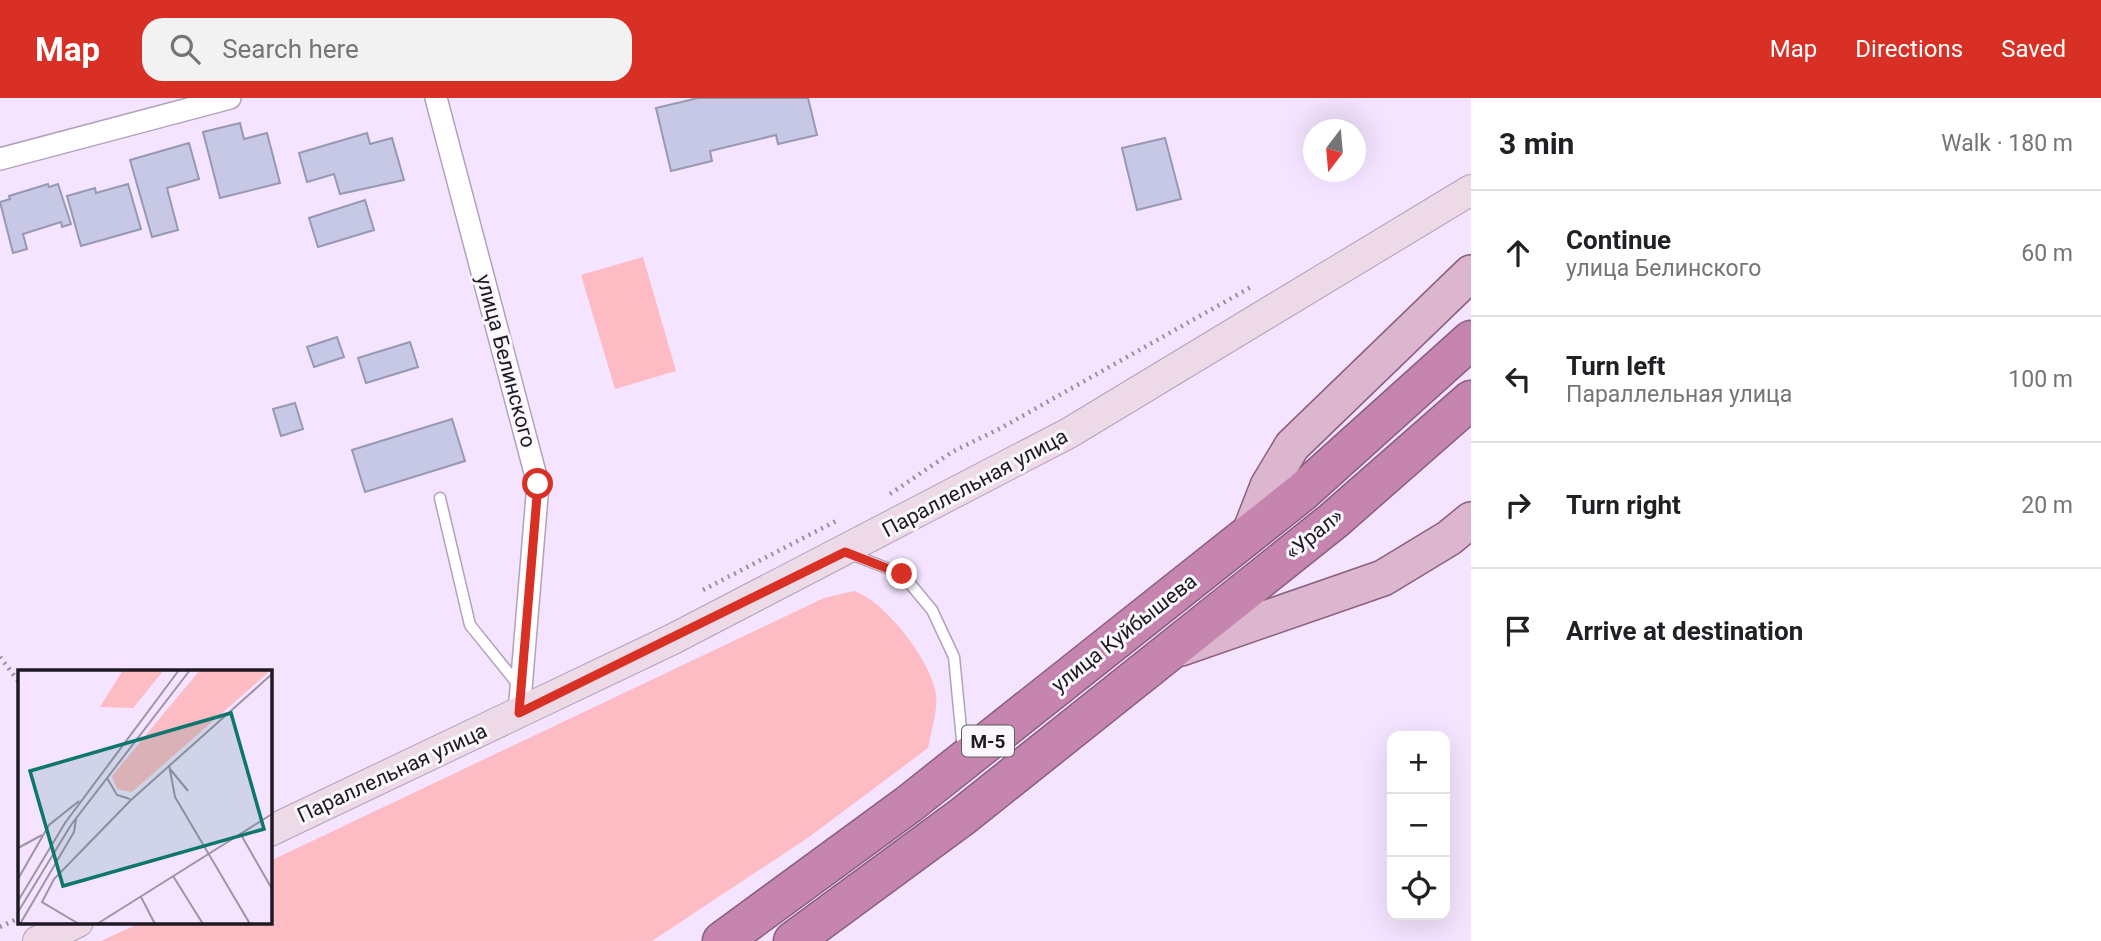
<!DOCTYPE html>
<meta charset="utf-8">
<style>
body{margin:0;font-family:Roboto,sans-serif;background:#f2f2f2;color:#202124}
.controls{position:absolute;right:21px;bottom:21px;display:grid;overflow:hidden;border-radius:14px;box-shadow:0 7px 28px #0002}
.controls button{width:63px;height:63px;display:grid;place-items:center;padding:0;border:0;border-bottom:2px solid #e0e0e0;background:#fff;color:#202124;font:35px sans-serif}
.compass{position:absolute;left:1303px;top:21px;width:63px;height:63px;border-radius:50%;background:#fff;box-shadow:0 7px 28px #0002;rotate:196deg}
.stop{position:absolute;width:21px;height:21px;margin:-16px;border:5px solid #d93025;border-radius:50%;background:#fff}
.stop.end{background:#d93025;border-color:#fff;box-shadow:0 2px 7px #0008}
.list{margin:0;padding:0;list-style:none}
h2{display:flex;justify-content:space-between;align-items:center;height:91px;margin:0;padding:0 28px;font-size:30px}
h2 small{font-size:23px;font-weight:400;color:#757577}
.list li{display:grid;grid-template-columns:46px 1fr auto;gap:21px;align-items:center;box-sizing:border-box;height:126px;padding:0 28px;border-top:2px solid #e0e0e0}
.list b{display:block;font-size:26px;white-space:nowrap}
.list p{margin:0;font-size:23px;white-space:nowrap;color:#757577}
.list em{font-size:23px;font-style:normal;color:#757577}
.icon{flex:none;width:38px;height:38px;fill:none;stroke:currentColor;stroke-width:2;stroke-linecap:round;stroke-linejoin:round}
.map{position:relative;flex:none;width:1471px;height:843px;overflow:hidden}
header{display:flex;align-items:center;gap:42px;box-sizing:border-box;height:98px;padding:0 35px;background:#d93025;color:#fff}
header strong{font-size:33px}
nav{display:flex;gap:38px;margin-inline-start:auto;font-size:24px}
.search{width:490px;height:63px;background:#f2f2f2;display:flex;align-items:center;gap:18px;box-sizing:border-box;padding:0 24px;border-radius:21px;color:#757577;font-size:26px}
main{display:flex}
aside{flex:1;background:#fff}
.map>svg:first-child{display:block}
.green{fill:#fdbbc3}
.building{fill:#c6c8e5;stroke:#9798b3;stroke-width:2}
.lines{fill:none;stroke-linecap:round;stroke-linejoin:round}
.lane-casing{stroke:#b1a1bb;stroke-width:13}
.street-casing{stroke:#b1a1bb;stroke-width:24}
.secondary-casing{stroke:#b1a1bb;stroke-width:32}
.primary-casing{stroke:#8b5f7d;stroke-width:38}
.highway-casing{stroke:#8b5f7d;stroke-width:41}
.path{stroke:#9b8fa3;stroke-width:4.5;stroke-dasharray:2 5;stroke-linecap:butt}
.lane{stroke:#fff;stroke-width:10}
.street{stroke:#fff;stroke-width:21}
.secondary{stroke:#eedae7;stroke-width:30}
.primary{stroke:#dcb6ce;stroke-width:35}
.highway{stroke:#c585ae;stroke-width:38}
.route{stroke:#d93025;stroke-width:9}
.labels{text-anchor:middle;stroke-width:6;stroke-linejoin:round;paint-order:stroke}
.shield{fill:#faf7fc;stroke:#615c64;stroke-width:2}
.shield-label{font-size:19px;font-weight:bold;fill:#1f1923}
.street-label{font-size:21px;fill:#1f1923;stroke:#faf7fc}
.inset-road{fill:none;stroke:#9f93a7;stroke-width:2}
.view{fill:#0f766e;fill-opacity:0.15;stroke:#0f766e;stroke-width:3.5}
.inset-edge{fill:none;stroke:#1f1923;stroke-width:3.5}
</style>
<header>
<strong>Map</strong>
<div class="search"><svg class="icon" aria-label="search" viewBox="0 0 24 24"><circle cx="10" cy="10" r="6"/><path d="M15 15l6 6"/></svg>Search here</div>
<nav><a>Map</a><a>Directions</a><a>Saved</a></nav>
</header>
<main>
<div class="map">
<svg width="1471" height="843" viewBox="0 0 1471 843">
<rect width="100%" height="100%" fill="#f4e4ff"/>
<g class="green">
<path d="M643,159l33,114 -61,18 -34,-114z"/>
<path d="M854,493c32,11 77,70 82,103 2,16 -5,38 -8,54l-119,89 -157,104h-551l41,-19h128v-61l554,-263z"/>
</g>
<g class="building">
<path d="M698,0h110l9,37 -39,9 -2,-9 -66,16 2,10 -41,10 -15,-63z"/>
<path d="M240,25l4,16 23,-6 13,50 -60,15 -17,-66z"/>
<path d="M367,35l3,11 22,-6 12,42 -64,14 -6,-20 -27,8 -8,-29z"/>
<path d="M1165,40l16,61 -44,11 -15,-62z"/>
<path d="M189,45l10,36 -32,9 11,42 -26,7 -22,-77z"/>
<path d="M48,86l1,3 9,-3 13,40 -9,3 -1,-5 -38,12 4,15 -14,4 -13,-51 10,-3 -1,-3z"/>
<path d="M128,86l13,45 -60,17 -14,-50 28,-8 1,5z"/>
<path d="M365,102l9,30 -56,17 -9,-29z"/>
<path d="M337,239l7,20 -30,10 -7,-20z"/>
<path d="M410,244l8,25 -52,16 -8,-25z"/>
<path d="M295,305l8,26 -22,7 -8,-27z"/>
<path d="M452,321l13,42 -100,31 -13,-42z"/>
</g>
<g class="lines">
<defs>
<g id="lane">
<path d="M440,400l30,127 50,62"/>
<path d="M848,455l54,21 30,36 22,47 9,93"/>
</g>
<g id="street">
<path d="M436,0l102,386 -19,229"/>
<path d="M0,61l230,-61"/>
</g>
<g id="secondary">
<path d="M270,733l401,-191 398,-207 402,-243"/>
<path d="M38,843l40,-19"/>
</g>
<g id="primary">
<path d="M1249,437l19,-49 24,-40 179,-173"/>
<path d="M1181,550l202,-70 66,-40 22,-18"/>
</g>
<g id="highway">
<path d="M722,843l187,-137 392,-311 170,-153"/>
<path d="M793,843l170,-125 370,-295 138,-121"/>
</g>
</defs>
<use href="#lane" class="lane-casing"/>
<use href="#street" class="street-casing"/>
<use href="#secondary" class="secondary-casing"/>
<use href="#primary" class="primary-casing"/>
<use href="#highway" class="highway-casing"/>
<g class="path">
<path d="M890,396l62,-42 49,-24 252,-142"/>
<path d="M703,492l135,-70"/>
<path d="M0,559l19,25"/>
<path d="M0,829l19,-9"/>
</g>
<use href="#lane" class="lane"/>
<use href="#street" class="street"/>
<use href="#secondary" class="secondary"/>
<use href="#primary" class="primary"/>
<use href="#highway" class="highway"/>
</g>
<g class="lines">
<path class="route" d="M538,386l-19,229 326,-161 57,22"/>
</g>
<g class="labels">
<rect class="shield" x="962" y="627.5" width="52" height="31" rx="5"/>
<g class="shield-label">
<text x="988" y="650">М-5</text>
</g>
<g class="street-label">
<text transform="translate(506 263) rotate(75)" y="7">улица Белинского</text>
<text transform="translate(975 385) rotate(-28)" y="7">Параллельная улица</text>
<text transform="translate(1314 436) rotate(-39)" y="7">«Урал»</text>
<text transform="translate(1124 535) rotate(-38)" y="7">улица Куйбышева</text>
<text transform="translate(392 675) rotate(-25)" y="7">Параллельная улица</text>
</g>
</g>
<g transform="translate(18 572)">
<rect width="254" height="254" fill="#f4e4ff"/>
<path d="M105,0h41l-31,38 -33,-1zM182,0h71l-139,122 -15,-3 -5,-13z" fill="#fdbbc3"/>
<path class="inset-road" d="M151,95l6,32 75,127M152,99l18,22M89,108l10,17 13,4M222,163l32,56M0,178l24,-13M155,206l30,48M0,209l31,-54 30,-24M123,227l14,27M0,231l47,-78 114,-153M0,242l53,-87 119,-155M2,254l54,-92 2,-13M61,254l-37,-22 12,-23 77,-79 141,-126M79,254l175,-110"/>
<path class="view" d="M213,43l33,116 -201,57 -33,-115z"/>
<rect width="254" height="254" class="inset-edge"/>
</g>
</svg>
<div class="controls">
<button>+</button>
<button>−</button>
<button><svg class="icon" aria-label="locate" viewBox="0 0 24 24"><circle cx="12" cy="12" r="6"/><path d="M12 2v4M12 18v4M2 12h4M18 12h4"/></svg></button>
</div>
<svg class="compass" viewBox="-18 -18 36 36"><path d="M0-13l5 13h-10z" fill="#e53935"/><path d="M0 13l5-13h-10z" fill="#757577"/></svg>
<div class="stop" style="left:538px;top:386px"></div>
<div class="stop end" style="left:902px;top:476px"></div>
</div>
<aside>
<h2>3 min<small>Walk · 180 m</small></h2>
<ul class="list">
<li><svg class="icon" aria-label="ahead" viewBox="0 0 24 24"><path d="M12 20V5M6 11l6-6 6 6"/></svg><div><b>Continue</b><p>улица Белинского</p></div><em>60 m</em></li>
<li><svg class="icon" aria-label="left" viewBox="0 0 24 24"><path d="M17 20v-9H6M10 6l-5 5 5 5"/></svg><div><b>Turn left</b><p>Параллельная улица</p></div><em>100 m</em></li>
<li><svg class="icon" aria-label="right" viewBox="0 0 24 24"><path d="M7 20v-9h11M14 6l5 5-5 5"/></svg><div><b>Turn right</b></div><em>20 m</em></li>
<li><svg class="icon" aria-label="arrive" viewBox="0 0 24 24"><path d="M6 21V4h12l-3 4 3 4H6"/></svg><div><b>Arrive at destination</b></div></li>
</ul>
</aside>
</main>
